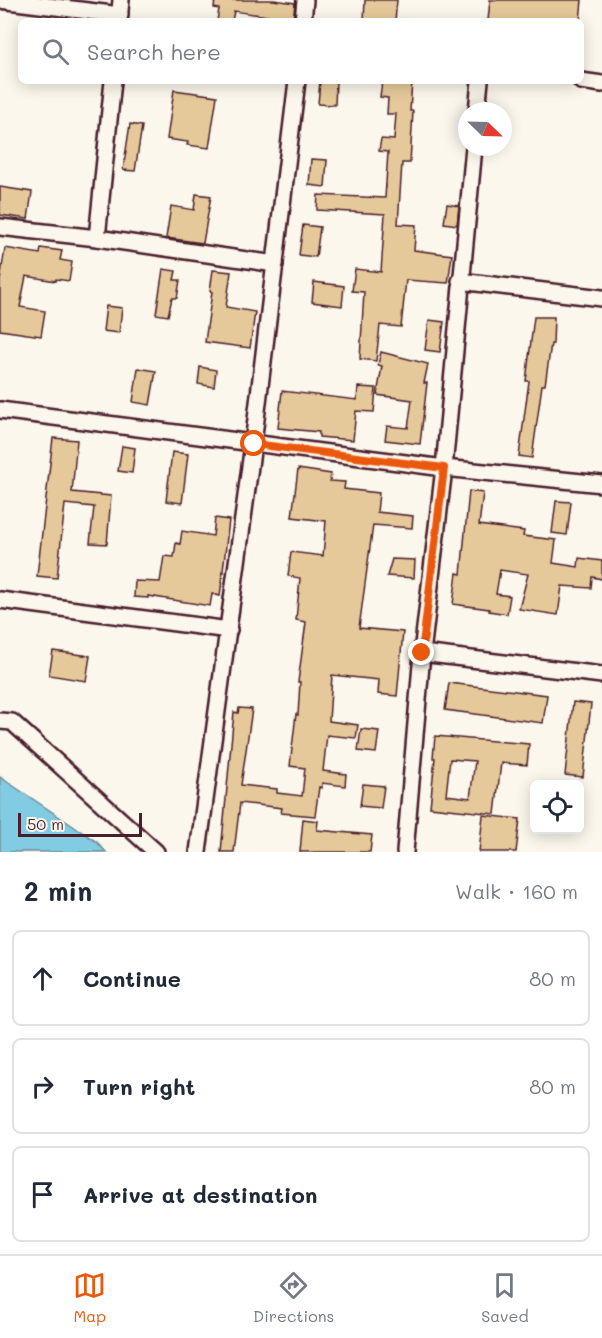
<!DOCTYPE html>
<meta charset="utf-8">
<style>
body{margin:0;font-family:Mali,sans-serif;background:#f6f6f7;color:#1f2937}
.controls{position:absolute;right:18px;bottom:18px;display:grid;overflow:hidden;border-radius:9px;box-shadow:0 3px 15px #0003}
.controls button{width:54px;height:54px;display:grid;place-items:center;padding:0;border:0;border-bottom:2px solid #e0e1e3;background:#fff;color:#1f2937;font:30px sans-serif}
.compass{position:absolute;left:458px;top:102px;width:54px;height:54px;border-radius:50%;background:#fff;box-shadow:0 3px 15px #0003;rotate:113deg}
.scale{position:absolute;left:18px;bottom:15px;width:124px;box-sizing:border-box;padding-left:6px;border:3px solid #4a1f2b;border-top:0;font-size:16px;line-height:21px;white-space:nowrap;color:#4a1f2b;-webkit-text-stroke:4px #fbf7ec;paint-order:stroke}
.stop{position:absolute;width:18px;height:18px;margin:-14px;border:4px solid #ea580c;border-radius:50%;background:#fff}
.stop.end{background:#ea580c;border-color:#fff;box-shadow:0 2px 6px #0008}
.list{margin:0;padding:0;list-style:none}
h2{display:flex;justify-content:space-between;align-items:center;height:78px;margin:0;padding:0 24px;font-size:26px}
h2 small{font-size:20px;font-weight:400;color:#747a83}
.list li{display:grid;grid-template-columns:39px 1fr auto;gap:18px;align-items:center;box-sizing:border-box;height:96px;margin:0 12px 12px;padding:0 12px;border:2px solid #e0e1e3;border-radius:9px}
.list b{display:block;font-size:22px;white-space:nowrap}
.list em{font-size:20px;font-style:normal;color:#747a83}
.icon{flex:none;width:33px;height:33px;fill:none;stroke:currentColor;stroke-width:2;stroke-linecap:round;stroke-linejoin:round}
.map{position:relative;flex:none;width:602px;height:852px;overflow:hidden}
.search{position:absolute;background:#fff;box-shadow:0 3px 15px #0003;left:18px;right:18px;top:18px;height:66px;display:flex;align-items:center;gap:15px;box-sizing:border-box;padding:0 21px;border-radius:9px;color:#747a83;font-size:22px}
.sheet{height:402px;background:#fff}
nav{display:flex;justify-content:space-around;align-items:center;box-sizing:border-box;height:84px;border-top:2px solid #e0e1e3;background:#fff;font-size:16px;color:#747a83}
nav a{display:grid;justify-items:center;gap:3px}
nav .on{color:#ea580c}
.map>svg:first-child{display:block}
.water{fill:#81cce2;stroke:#6b8799;stroke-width:1.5}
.building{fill:#e6c99a;stroke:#4a1f2b;stroke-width:1.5;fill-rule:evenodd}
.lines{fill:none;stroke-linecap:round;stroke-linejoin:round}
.minor-casing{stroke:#4a1f2b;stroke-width:20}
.minor{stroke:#fbf7ec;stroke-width:15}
.route{stroke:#ea580c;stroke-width:8}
</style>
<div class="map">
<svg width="602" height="852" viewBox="0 0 602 852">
<rect width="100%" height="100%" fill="#fbf7ec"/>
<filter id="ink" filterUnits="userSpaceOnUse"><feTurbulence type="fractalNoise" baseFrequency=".0167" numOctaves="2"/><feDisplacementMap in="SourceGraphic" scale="12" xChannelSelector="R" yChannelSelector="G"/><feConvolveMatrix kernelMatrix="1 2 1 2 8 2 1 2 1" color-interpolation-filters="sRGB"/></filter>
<g filter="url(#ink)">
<path class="water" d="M0,777l97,65 9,10h-106z"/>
<g class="building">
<path d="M215,0h58l22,3 -2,18h-13v-3l-46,-7 -2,10h-15l2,-12 -5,-1z"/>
<path d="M365,0h32l-2,21h-31z"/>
<path d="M490,0h92l-2,21h-92z"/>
<path d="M320,81h16l-1,24 -17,-1z"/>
<path d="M398,81h14l-2,30h3l-3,52h-8l-4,61 18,1 -2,25 38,5 -4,28 -42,-3 -5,47 -21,-2 -4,36 -16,-2 4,-67 -12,-1 3,-22 26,3 4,-58 -68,-4 1,-15 67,3 3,-46 -9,-1 2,-12 13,1 2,-26h-9l1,-16 -8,-1 2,-15 16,1z"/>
<path d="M174,90l43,6 -8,52 -22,-3 1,-3 -21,-3z"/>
<path d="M130,124l12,2 -7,45 -12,-1z"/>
<path d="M311,159l16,1 -2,27 -16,-2z"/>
<path d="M0,187l32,5 -4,27 -28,-4z"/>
<path d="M196,194l15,2 -8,47 -37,-5 5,-32 23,4z"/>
<path d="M447,204l12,2 -2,19 -13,-2z"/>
<path d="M303,225l17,2 -4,30 -17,-2z"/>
<path d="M5,248l35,6 1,-6 21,3 -2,9 12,2 -3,19 -13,-2v2l-30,-5 -6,31 25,4 -4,25 -41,-6v-49z"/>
<path d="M163,269l13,2 -2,9h6l-3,18h-5l-4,18 -12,-2z"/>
<path d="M213,270l18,2 -5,35 29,5 -5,36 -45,-6 7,-50 -2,-1z"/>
<path d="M314,282l30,4 -2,20 -30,-4z"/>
<path d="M106,306l16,2 -3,25 -16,-2z"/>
<path d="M534,317h20l-1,27h-2l-6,41h-3l-10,73 -13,-2 10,-75h-3z"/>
<path d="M429,320l15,2 -4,30 -15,-2z"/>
<path d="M381,352l47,12 -4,19h3l-7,61 -35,-4 2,-14 21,2 4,-28 -35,-5 5,-29 -4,-1z"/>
<path d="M200,367l16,3 -2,17 -16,-3z"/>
<path d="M138,368l18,3 -6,34 -17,-3z"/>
<path d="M358,387l18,1 -2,24 -18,-1 -3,29 -34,-3v-5l-41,-4 4,-37 75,9z"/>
<path d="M53,438l24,2 -5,52 39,4 -4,48 -17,-1 4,-36 -29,-3 -8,74 -20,-2z"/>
<path d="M122,446l13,2 -3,25 -14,-2z"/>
<path d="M172,452l16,2 -6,49 -16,-2z"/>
<path d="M298,469l33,5 -1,7 15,1 -1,7 35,4 -2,19 36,4 -1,12 -39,-3 -14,103 44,4 -6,64 -19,-2 1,-14 -47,-5 -3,46 29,4 -2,13 -29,-3 -4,36 23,3 -1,12 -23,-3v5l-3,-1 -4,29 -34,-3 1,-5 -42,-5 -6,49h-13l13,-140 4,1 1,-5 13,1 -11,76 36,4v4l25,3 3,-28 -15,-2 6,-52 2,1 2,-33h-2l8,-60 -10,-2 4,-42 -12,-2 3,-24 32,4 3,-35 -34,-4z"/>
<path d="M469,491l14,2 -4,32 45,6 -1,5 33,4 -3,23 25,4 1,-9 23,3v18l-10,-2 -1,11 -29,-2 -4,29 -39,-6 9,-35 -28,-4 -4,24 14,2 -3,18 -18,-3v-2l-36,-5 4,-31 4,1z"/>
<path d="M556,501l15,1 -4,33 -15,-2z"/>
<path d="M215,518l14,2 -9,76 -8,-2 -2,12 -62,-10v2l-14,-1 1,-16 25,1 4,-26 10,1 2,-14 4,1 2,-13 31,5z"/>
<path d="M392,559l23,1 -1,18 -27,-2z"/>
<path d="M53,651l37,5 -4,25 -37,-6z"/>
<path d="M449,683l98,12 -4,28 -98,-13z"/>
<path d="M573,702l18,2 -8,73 -18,-2z"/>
<path d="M361,729l18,2 -3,22 -18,-2z"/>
<path d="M435,736l94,8 -2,21 -26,-2 -6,51 -65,-7 5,-49h-2zM450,759l25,2 -5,37 -24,-3z"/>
<path d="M363,784l21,2 -3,22 -21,-2z"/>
<path d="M483,815l37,4 -4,33h-37z"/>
<path d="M303,819l15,2 -1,9 55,5 -2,17h-70z"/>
</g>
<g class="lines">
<defs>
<g id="minor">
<path d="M0,0l120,15"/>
<path d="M119,21l2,-21"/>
<path d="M303,21l2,-21"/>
<path d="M581,81l21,3"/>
<path d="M477,111l3,-30"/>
<path d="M0,227l97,11 178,26"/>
<path d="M97,238l16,-157"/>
<path d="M460,281l142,17"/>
<path d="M0,410l444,58 158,16"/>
<path d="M0,600l229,30"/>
<path d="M422,653l180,22"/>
<path d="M0,721l12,1 144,130"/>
<path d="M198,852l55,-408 44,-363"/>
<path d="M405,852l17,-199 22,-185 30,-321"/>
</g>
</defs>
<use href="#minor" class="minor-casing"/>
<use href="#minor" class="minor"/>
</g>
</g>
<g class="lines" filter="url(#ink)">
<path class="route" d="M254,444l190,24 -22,185"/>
</g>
</svg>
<div class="controls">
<button><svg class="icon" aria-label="locate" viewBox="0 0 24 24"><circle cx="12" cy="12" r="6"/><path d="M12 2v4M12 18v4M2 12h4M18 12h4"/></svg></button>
</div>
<svg class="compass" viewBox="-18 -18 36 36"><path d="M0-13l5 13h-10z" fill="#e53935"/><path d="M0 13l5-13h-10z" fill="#747a83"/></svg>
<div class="scale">50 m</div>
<div class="stop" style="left:254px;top:444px"></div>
<div class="stop end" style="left:422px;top:653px"></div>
<div class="search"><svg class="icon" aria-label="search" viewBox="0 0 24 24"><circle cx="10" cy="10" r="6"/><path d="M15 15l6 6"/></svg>Search here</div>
</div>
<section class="sheet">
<h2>2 min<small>Walk · 160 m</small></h2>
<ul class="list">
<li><svg class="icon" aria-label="ahead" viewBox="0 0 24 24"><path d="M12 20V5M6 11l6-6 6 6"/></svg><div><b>Continue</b></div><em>80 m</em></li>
<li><svg class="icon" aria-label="right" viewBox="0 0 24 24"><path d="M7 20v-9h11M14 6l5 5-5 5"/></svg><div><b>Turn right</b></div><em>80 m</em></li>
<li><svg class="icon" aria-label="arrive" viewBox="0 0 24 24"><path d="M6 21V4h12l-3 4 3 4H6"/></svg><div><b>Arrive at destination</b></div></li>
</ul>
</section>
<nav>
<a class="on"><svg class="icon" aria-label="map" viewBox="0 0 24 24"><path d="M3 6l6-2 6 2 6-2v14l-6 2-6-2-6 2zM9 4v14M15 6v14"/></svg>Map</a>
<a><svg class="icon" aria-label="directions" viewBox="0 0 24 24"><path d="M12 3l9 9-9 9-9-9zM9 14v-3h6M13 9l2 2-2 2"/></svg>Directions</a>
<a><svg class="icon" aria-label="saved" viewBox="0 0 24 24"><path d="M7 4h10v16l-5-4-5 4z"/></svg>Saved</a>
</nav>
